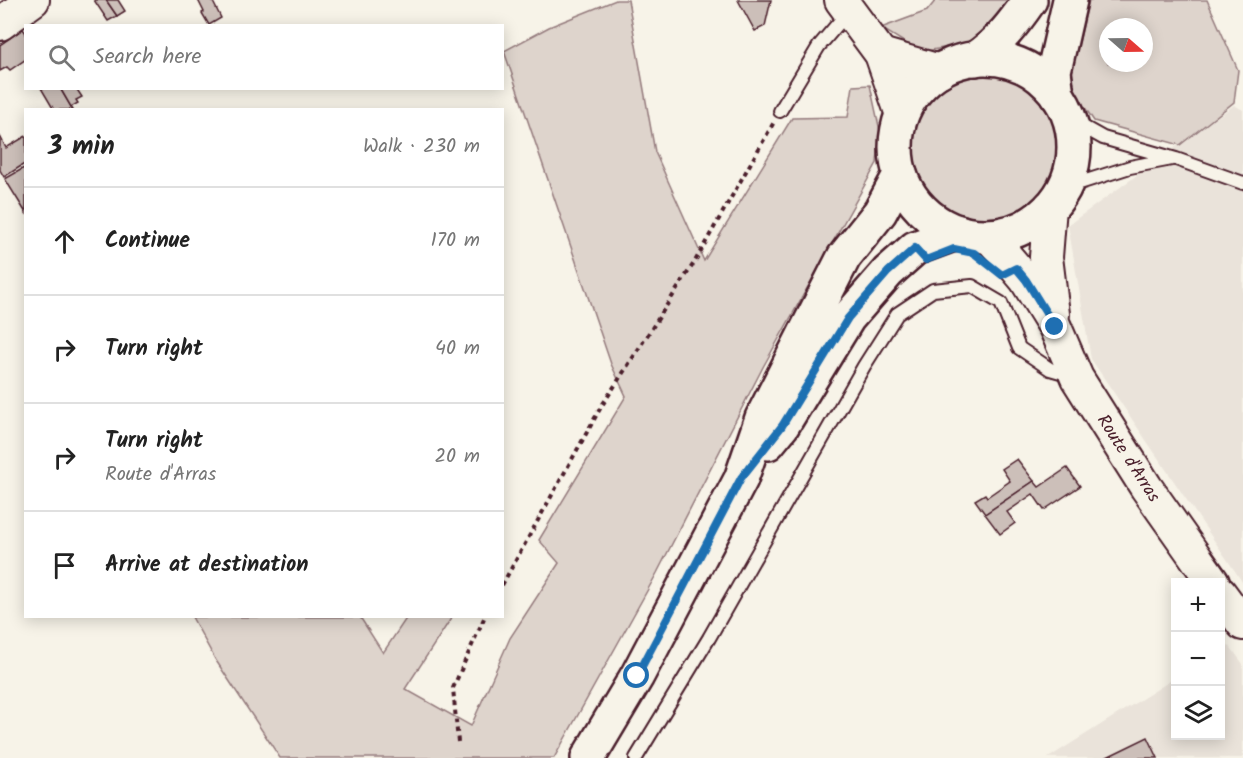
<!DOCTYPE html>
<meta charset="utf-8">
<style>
body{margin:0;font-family:Kalam,sans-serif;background:#f2f2f2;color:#222}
.controls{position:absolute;right:18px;bottom:18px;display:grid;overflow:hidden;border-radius:0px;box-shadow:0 3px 15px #0003}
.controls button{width:54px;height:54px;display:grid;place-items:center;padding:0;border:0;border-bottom:2px solid #e0e0e0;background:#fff;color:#222;font:30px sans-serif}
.compass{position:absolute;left:1099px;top:18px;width:54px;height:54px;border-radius:50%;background:#fff;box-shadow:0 3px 15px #0003;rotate:110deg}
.stop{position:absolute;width:18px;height:18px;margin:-14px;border:4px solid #1f6fb2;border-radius:50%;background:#fff}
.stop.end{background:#1f6fb2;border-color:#fff;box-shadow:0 2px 6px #0008}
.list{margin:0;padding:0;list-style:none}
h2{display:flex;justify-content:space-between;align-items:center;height:78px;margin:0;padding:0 24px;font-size:26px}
h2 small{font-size:20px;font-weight:400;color:#767676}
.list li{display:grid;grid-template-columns:39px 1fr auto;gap:18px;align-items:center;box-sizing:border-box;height:108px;padding:0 24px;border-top:2px solid #e0e0e0}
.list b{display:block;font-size:22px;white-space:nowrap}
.list p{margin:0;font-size:20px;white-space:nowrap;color:#767676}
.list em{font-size:20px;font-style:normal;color:#767676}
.icon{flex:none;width:33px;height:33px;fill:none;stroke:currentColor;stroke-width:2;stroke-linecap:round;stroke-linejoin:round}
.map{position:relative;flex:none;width:1243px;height:758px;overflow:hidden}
.search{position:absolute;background:#fff;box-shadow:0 3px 15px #0003;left:24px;top:24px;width:480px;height:66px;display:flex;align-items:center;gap:15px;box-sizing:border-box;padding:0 21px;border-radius:0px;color:#767676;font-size:22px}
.panel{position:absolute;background:#fff;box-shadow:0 3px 15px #0003;left:24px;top:108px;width:480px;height:510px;border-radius:0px}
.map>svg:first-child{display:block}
.built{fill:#eae3da}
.green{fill:#ded4cc;stroke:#947a7c;stroke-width:1.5;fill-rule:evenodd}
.building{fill:#ccbfb9;stroke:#4a1f2b;stroke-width:1.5}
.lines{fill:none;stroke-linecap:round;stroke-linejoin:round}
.lane-casing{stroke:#4a1f2b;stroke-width:16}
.secondary-casing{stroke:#4a1f2b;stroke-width:36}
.primary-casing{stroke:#4a1f2b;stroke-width:38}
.path{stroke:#4a1f2b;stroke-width:4;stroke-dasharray:4.5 4.5;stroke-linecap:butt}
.lane{stroke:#f7f3e8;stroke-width:12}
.secondary{stroke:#f7f3e8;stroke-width:32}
.primary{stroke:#f7f3e8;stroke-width:33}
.route{stroke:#1f6fb2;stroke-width:8}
.labels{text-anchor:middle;stroke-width:6;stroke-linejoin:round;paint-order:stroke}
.street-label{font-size:18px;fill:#4a1f2b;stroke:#f7f3e8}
</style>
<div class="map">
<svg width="1243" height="758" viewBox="0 0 1243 758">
<rect width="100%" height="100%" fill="#f7f3e8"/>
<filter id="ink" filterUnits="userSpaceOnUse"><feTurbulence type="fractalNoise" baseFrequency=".0167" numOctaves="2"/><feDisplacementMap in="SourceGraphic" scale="12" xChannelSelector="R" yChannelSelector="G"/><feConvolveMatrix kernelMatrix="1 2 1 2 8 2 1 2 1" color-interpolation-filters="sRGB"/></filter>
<g filter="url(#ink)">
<g class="built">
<path d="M1234,105l9,5v473l-152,-224 -23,-134z"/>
<path d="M1229,645l14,19v94h-195l127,-80 1,58h44l1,-86z"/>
</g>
<g class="green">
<path d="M616,0h12l27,152 49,109 88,-143 56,-1 5,-31 17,-1 10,46 -3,32 -114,204 -106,206 -103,185h-274l-65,-99 -23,-42h168l23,36 24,-36h45l-47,72 66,37 39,-88 49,-75 -20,-23 87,-144 -15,-32 -107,-313 45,-24z"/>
<path d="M936,0h80l-44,43 -52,9 -39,-24 46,-17z"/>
<path d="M1089,0h118l31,70 -4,32 -54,43 -86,-24 -25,-37zM1108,27h36v36h-36z"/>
<circle cx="986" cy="148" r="73"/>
</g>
<g class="building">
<path d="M94,0h12l11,16 -9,5z"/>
<path d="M106,0h12l7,11 -8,5z"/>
<path d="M198,0h14l9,18 -12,7 -7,-12 2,-1z"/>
<path d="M738,0h33l-6,26 -10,5z"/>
<path d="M23,29l3,4v26l-16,11 -3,-3 -7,4v-26z"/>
<path d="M41,88h19l13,22h-19z"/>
<path d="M60,88h16l6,9 -6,3 2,3 -7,4z"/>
<path d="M0,136l6,12 20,-12v27l-22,14 -4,-7z"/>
<path d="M24,168l2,2v43l-21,-34z"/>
<path d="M1017,459l17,22 -49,33 -10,-14 10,-6 2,3 23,-16 -8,-12z"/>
<path d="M1067,468l13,18 -36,24 -11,-16 -26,18 8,11 -15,11 -15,-20 49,-33 5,6z"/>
<path d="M1148,737l10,21h-53z"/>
</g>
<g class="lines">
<defs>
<g id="lane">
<path d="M780,111l39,-65 29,-34"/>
<path d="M1069,119l34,19 73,21 67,24"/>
<path d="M1064,188l66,-21 42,-8"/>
<path d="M636,758l73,-120 155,-272 33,-52 36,-24 39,-4 29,17 18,45 31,21 21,6"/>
</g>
<g id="secondary">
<path d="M841,0l40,54 21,61"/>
<path d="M0,24l33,-24"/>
<path d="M881,54l59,17"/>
<path d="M1050,207l-4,50 7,57"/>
<path d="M989,236l37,44 29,47 22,51 69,109 67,95"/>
<path d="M1220,593l23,31"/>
</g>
<g id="primary">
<circle cx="985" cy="147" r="89"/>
<path d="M975,59c24,-16 39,-36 55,-59"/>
<path d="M1057,95l-3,-24 16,-71"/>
<path d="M768,443l14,-17 66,-108 40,-46 27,-24 44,-16"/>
<path d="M588,758l49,-82 104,-197 21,-61 82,-161 36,-45 20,-37"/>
</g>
</defs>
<use href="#lane" class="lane-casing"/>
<use href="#secondary" class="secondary-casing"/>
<use href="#primary" class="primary-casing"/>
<g class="path">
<path d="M883,155l2,-22"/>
<path d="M502,585l99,-178 93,-144 80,-141"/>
<path d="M458,742l-5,-54 32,-72"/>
</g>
<use href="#lane" class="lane"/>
<use href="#secondary" class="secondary"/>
<use href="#primary" class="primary"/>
</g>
</g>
<g class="lines" filter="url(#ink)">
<path class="route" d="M637,676l104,-198 41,-52 66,-108 40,-46 27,-24 11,12 28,-11 20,4 28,22 14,-7 10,12 29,47"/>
</g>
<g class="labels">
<g class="street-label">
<text transform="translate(1129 458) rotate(57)" y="6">Route d'Arras</text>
</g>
</g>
</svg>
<div class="controls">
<button>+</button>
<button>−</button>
<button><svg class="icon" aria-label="layers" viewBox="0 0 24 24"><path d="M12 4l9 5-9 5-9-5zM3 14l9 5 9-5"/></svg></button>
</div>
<svg class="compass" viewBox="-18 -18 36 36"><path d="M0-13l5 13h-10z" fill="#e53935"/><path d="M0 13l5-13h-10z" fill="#767676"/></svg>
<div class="stop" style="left:637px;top:676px"></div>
<div class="stop end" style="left:1055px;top:327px"></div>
<div class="search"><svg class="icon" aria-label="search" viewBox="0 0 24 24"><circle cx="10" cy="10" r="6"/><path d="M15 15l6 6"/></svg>Search here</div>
<section class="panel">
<h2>3 min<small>Walk · 230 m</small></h2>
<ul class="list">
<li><svg class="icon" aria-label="ahead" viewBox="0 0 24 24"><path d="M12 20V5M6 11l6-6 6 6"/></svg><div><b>Continue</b></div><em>170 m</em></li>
<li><svg class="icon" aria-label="right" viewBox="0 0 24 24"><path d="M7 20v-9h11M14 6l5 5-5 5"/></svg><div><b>Turn right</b></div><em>40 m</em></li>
<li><svg class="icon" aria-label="right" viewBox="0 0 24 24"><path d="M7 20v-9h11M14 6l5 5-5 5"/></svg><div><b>Turn right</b><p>Route d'Arras</p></div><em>20 m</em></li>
<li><svg class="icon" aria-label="arrive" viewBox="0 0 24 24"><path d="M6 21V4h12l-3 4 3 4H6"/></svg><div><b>Arrive at destination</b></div></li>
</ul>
</section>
</div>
